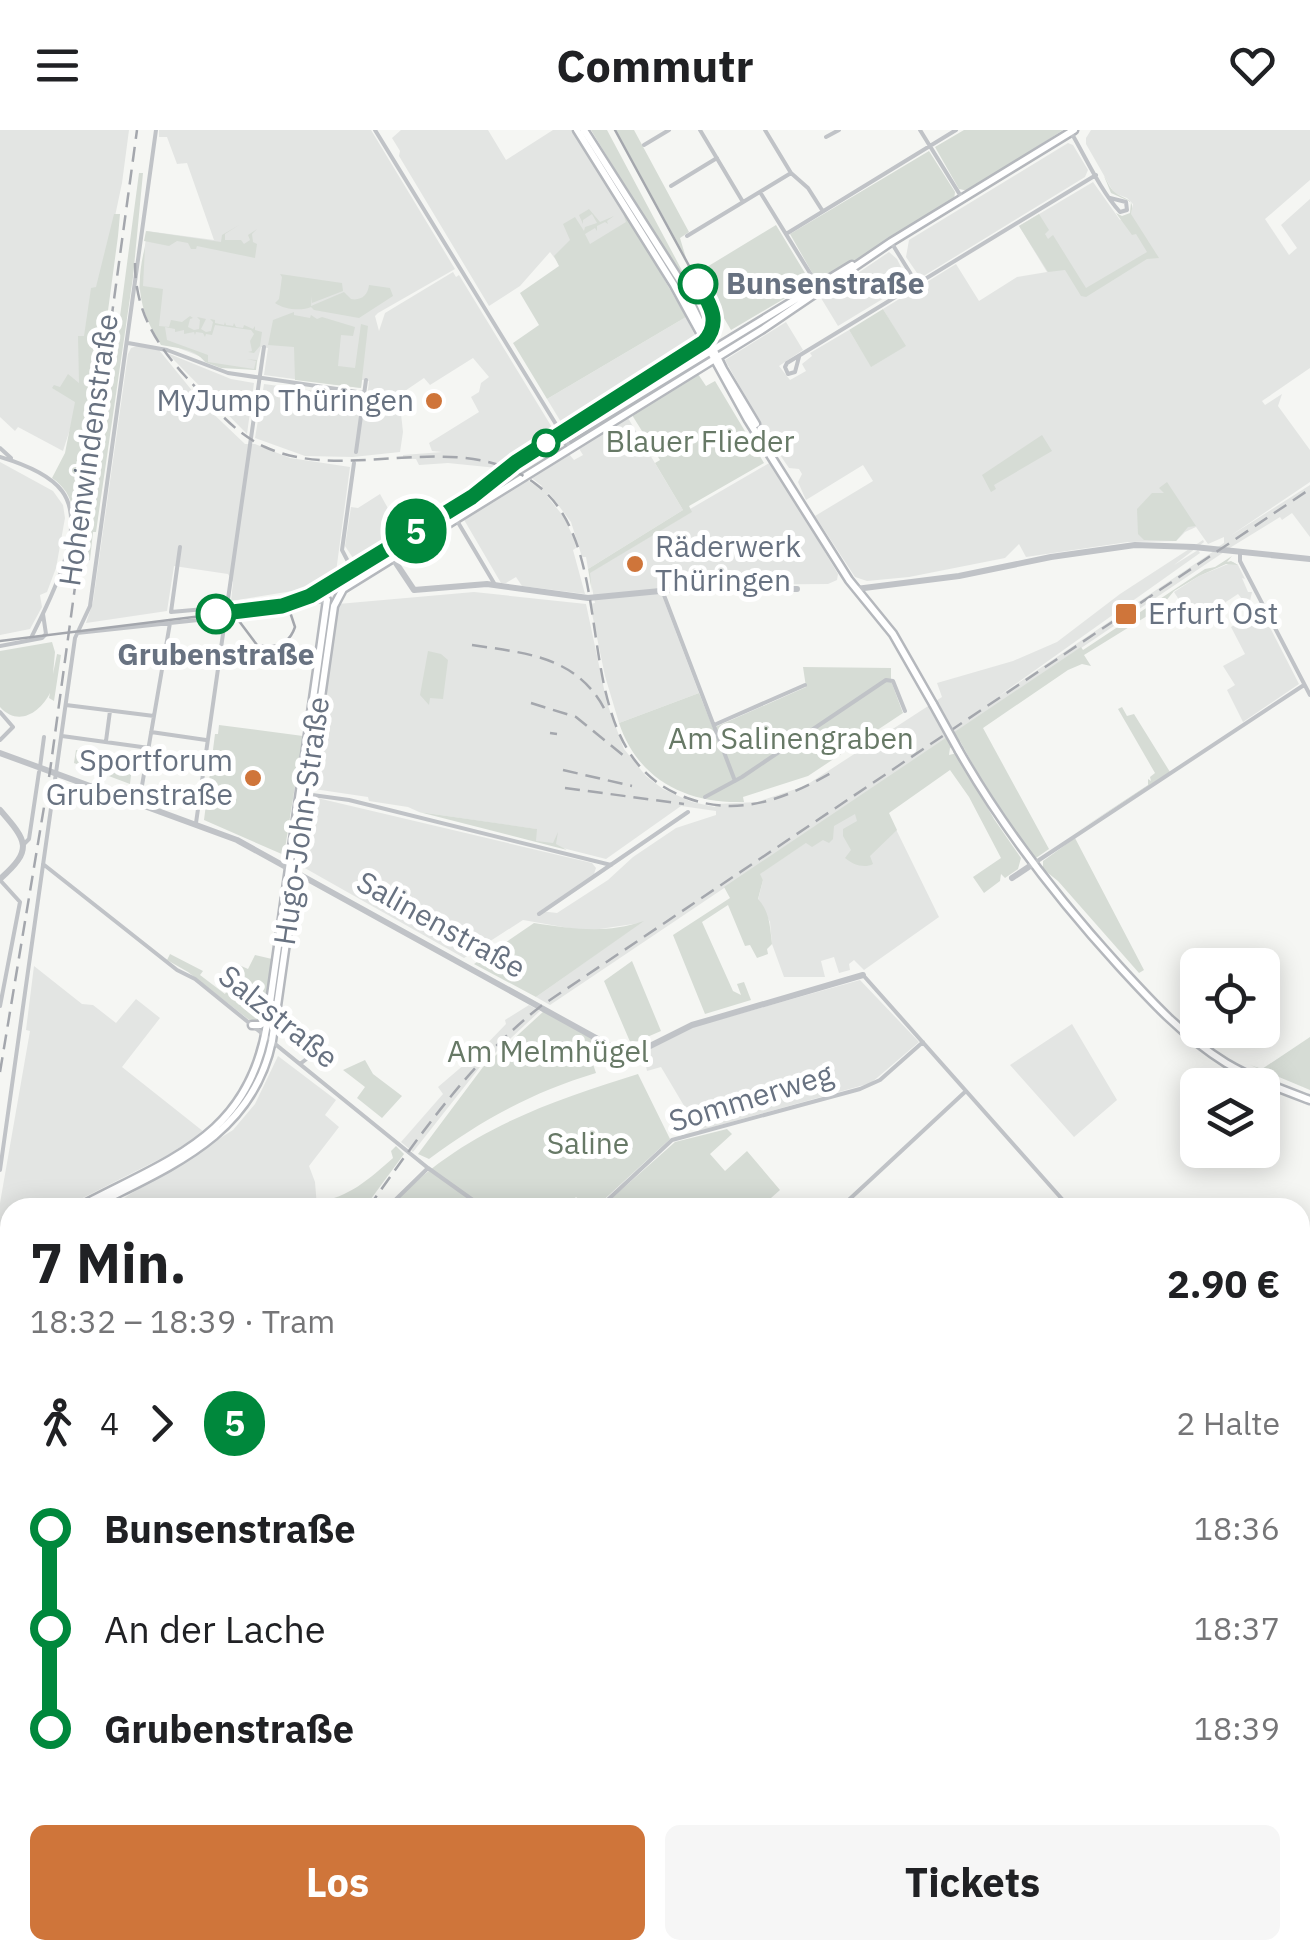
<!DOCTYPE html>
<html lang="de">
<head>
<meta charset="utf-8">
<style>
	body { margin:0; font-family:"IBM Plex Sans",sans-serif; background:#f6f6f6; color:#202124; height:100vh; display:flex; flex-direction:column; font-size:38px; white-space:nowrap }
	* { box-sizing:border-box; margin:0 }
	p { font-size:32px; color:#757577 }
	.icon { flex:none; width:55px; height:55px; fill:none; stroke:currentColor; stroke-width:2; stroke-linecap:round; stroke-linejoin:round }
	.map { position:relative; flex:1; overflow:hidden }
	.details { position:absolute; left:0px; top:1068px; width:1310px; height:762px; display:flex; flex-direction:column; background:#fff; border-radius:30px 30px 0 0; box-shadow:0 5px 25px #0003 }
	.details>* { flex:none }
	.badge { padding:0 20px; border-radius:32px; font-size:35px; line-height:65px }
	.tools { position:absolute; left:1180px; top:818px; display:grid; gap:20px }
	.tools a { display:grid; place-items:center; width:100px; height:100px; border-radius:15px; background:#fff; box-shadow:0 5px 25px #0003; font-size:50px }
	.map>.badge { position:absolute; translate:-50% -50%; box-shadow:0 0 0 5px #fff }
	.legs { display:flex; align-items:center; gap:15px; height:110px; padding:0 30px; font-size:32px }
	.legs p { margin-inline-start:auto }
	.headline { display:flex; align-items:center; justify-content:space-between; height:170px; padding:0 30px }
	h1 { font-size:55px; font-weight:800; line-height:75px }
	.action { display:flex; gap:20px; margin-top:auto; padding:20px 30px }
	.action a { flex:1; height:115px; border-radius:15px; background:#cf753a; color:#fff; font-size:40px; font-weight:800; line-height:115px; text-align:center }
	.action a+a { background:#f6f6f6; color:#202124 }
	ul { padding:0 30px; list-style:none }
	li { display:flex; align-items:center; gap:35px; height:100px; font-size:38px }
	li i { display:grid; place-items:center; width:15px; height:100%; margin:0 12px; background:currentColor }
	li i::after { content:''; width:25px; height:25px; margin:-12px; border:8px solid; border-radius:50%; background:#fff }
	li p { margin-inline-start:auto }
	li:first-child i { background:linear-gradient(#0000 50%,currentColor 0) }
	li:last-child i { background:linear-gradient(currentColor 50%,#0000 0) }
	header { display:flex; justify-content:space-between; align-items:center; height:130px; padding:0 30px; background:#fff; font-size:45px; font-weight:800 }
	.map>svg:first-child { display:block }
	.built { fill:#e3e5e3 }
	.green { fill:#d6dcd5 }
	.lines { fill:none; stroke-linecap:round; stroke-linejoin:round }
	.secondary-casing { stroke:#b5b8bd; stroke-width:11 }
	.trunk-casing { stroke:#b5b7bb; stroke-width:15 }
	.minor { stroke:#c0c3c7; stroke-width:4 }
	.tertiary { stroke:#c0c3c7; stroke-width:6 }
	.secondary { stroke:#fff; stroke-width:6 }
	.trunk { stroke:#fff; stroke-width:10 }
	.tram { stroke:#a4a7ad; stroke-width:2.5 }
	.rail { stroke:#a4a7ad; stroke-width:2.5; stroke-dasharray:15 8; stroke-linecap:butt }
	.secondary-bridge-casing { stroke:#b5b8bd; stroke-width:11; stroke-linecap:butt }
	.secondary-bridge { stroke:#fff; stroke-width:6 }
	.line-1-casing { stroke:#fff; stroke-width:22 }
	.line-1 { stroke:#00883c; stroke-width:15 }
	.stop-1-dot { fill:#fff; stroke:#00883c; stroke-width:5 }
	.poi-dot { fill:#cf753a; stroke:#fff; stroke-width:4 }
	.labels { text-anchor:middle; stroke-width:10; stroke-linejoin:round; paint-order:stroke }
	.stop-label { font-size:30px; font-weight:bold; fill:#687281; stroke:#fff; text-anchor:start }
	.poi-label { font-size:30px; fill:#687281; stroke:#fff; text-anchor:end }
	.park-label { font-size:30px; fill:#677966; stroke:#fff }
	.street-label { font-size:30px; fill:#687281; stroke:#fff }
</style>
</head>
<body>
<header><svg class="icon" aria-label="menu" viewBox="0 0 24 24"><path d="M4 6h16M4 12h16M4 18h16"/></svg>Commutr<svg class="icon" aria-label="heart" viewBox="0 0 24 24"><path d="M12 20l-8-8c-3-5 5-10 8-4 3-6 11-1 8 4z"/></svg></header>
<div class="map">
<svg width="1310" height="1829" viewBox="0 0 1310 1829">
	<rect width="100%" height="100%" fill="#f5f6f3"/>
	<path class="built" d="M0,0H129L122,53L71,296L63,321L18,297L15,301L0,287Z
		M159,0H371L455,139L378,183L375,186L379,201L385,183L453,142L456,147L459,145L553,299L497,338L448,333L419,335L416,329H403V325L442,322L432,321L429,313L479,282L471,267L479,262L481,253L489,247L473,228L430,255L424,248L399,265L403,302L400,322L353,327L305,326L255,308L264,254L367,268L369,251L362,250L361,258L264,245L268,218L261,217L255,240L207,233L204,228L158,210L139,158L147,101L214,110L187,33L177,34L167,7H159Z
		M401,0H488L506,30L553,0H571L631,92L559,134L550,122L520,156L489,176L399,26L400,21L392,8Z
		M1091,0H1310V50L1265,89L1289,125L1297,118L1281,95L1310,69V238L1262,271L1265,275L1282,264L1278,276L1310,320V352L1230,406L1310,355V407L1292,383L1282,390L1280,387L1228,419L1218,417L1224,413V407L1208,414L1196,397L1185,402L1176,411L1128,412L1026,427L1019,414L1005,428L909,447L867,451L855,447L815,386L873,351L863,335L806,370L798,352L802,344L799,339L789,338L769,309L725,230L786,192L803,220L779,236L790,250L806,241L802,234L812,226L810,223L849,200L871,236L905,216L883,179L956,134L979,171L1017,147L1047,142L1019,96L1093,52L1120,90L1131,84L1133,74L1127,68L1114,63L1086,14V8Z
		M1068,13L1073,15L1088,40L1085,47L922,147L917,143L906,127L909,110Z
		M889,122L897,129L909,153L838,196L821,168Z
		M686,187L697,210L564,297L547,269Z
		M137,216L159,220L203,274L245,314H255L290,328L350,337L336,442L305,459L231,471L233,452L228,444L174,436L167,481L86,493L93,472L128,224L131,218Z
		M167,223L231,249L254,253L247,304Z
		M628,288L683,380L588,439L586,427H582L571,392L549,363L547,366L564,387L574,409L576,418L573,420L585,464L522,456L516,447L506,453H501L463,388L525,349L540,358L542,356L529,346L569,324L574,330L583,325L578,317Z
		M0,332L53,361L63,375L65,388L56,438L47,462L40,465L42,477L30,499L0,505Z
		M771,332L838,444L837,450L828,454L658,455L699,563L619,593L605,546L590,474L595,473L589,443L691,382L690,379Z
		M380,364L390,382L386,385L398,404L359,428H353L345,416L351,377L358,378Z
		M1203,410L1204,412L1174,435L1198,420L1200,423L996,568L1208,425L1214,421L1224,422L550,875L536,867L640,793L586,801L523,790L464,828L303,737L313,667L592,733L596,738L594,744L540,781L557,783L608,750L633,727L676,698L716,685V681L681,676L606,729L535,711L536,699L419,682L408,677L369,671L368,667L314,659L338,474L474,462L586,474L607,573L624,619L646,646L663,659L692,672L715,677L716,674L757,672L805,656L942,567L937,553L1013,531L1057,512L1120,464Z
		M1233,432L1238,435L1245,449L1242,448L1248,462H1252L1250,471L1243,470L1238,464L1194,493L1174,462L1199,446Z
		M1260,478L1299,554L1243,592L1227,560L1235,555L1223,536L1245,524L1231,497Z
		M858,678L888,683L939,787L864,840L854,830L849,834L850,840L839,843L834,827L821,831L825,847H784L772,814L770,792L758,770L763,750L759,744Z
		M34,836L82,874L93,875L116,893L136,869L160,888L122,937L204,1002L166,1026L65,1077L10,1078V1107L3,1111L0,1109V1073L30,901L26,900Z
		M860,850L919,912L871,953L699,1001L661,937L647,941L643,922L689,898Z
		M529,875L540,881L480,937L413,1022L401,1012L443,964L438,957L479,922L506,894L505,890Z
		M1072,894L1117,970L1074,1007L1010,935Z
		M278,926L336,970L325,985L339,997L309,1036L315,1052L317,1077L108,1078L233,1000L255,974Z
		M0,1375L10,1389V1548L0,1561Z"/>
	<path class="green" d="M591,0H607L694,163L702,177L706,175L711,186L709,201C675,133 631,67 591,0Z
		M616,0H634L689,102L680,108L686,128Z
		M964,0H1063L969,61L959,59L935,17Z
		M929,21L955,62L954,70L818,153L790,104Z
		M139,43H143L133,147L96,402H93L90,430L84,433L92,398Z
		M1104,46C1108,52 1111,61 1117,64C1128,71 1135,69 1131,84L1159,128L1147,129L1086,167L1081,166L1065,140L1048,142L1019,96L1039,84L1049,100L1045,104L1048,109L1053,105L1086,158L1147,122L1136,104L1132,105L1116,83L1122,86L1130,83L1131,72L1111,63Z
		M589,79L600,92L614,86L607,91L608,94L605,92L597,96V101L595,98L585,104L590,114L626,92L623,83L625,82L686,187L547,269L513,213L539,195L520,163L559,136L554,126L570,110L563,94L575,87L584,101L585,97L597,93L592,84L583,90V94L579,85Z
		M114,84H120L118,106L81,382L67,456C69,419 89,373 52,348L65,323L75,272L52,258L54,255L60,257L68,244L79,253L78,206H84L91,158L96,157Z
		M239,95L225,104V110H241L244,114L250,110L248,105L257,99L252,104L253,112L257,114L255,128L197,116L196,119H191L188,113L177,111L169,116L144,111L146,101L221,112L222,105Z
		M776,95L811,153L731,200L697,143Z
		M145,117L143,156L163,159L159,196L169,197L171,190L182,192L190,186L193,188L190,189L188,197L194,200L199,199L200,190L197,187L206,189L201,199L206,202L211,201L213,192L210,189L215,190V193L224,195L225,192L226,195L233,196L234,193L236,197L243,198L244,195L253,199L255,196V200L262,202L260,216L254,223L248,222L252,221L250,211L254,204L251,200L215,195L212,205L206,204L205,207L203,203L196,202L195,205L194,202L184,204V200L175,202V199L165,197L167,210L208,225V232L254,239L256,231L247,229L257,230L256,240L221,238L205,232C194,218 176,218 161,215C139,180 135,156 145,117Z
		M280,144L342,153L343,161L312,173V166L311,176L344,162L351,169C361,171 368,165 369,155L390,158L393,166L359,188L314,180L311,177C302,181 285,180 275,173L279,169L282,147Z
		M883,179L906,216L871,237L849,200Z
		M294,182V185L310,188L311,185L317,189L322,187L355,197L353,206L341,205L338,236L355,238L361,194L368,196L361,258L295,250L294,217L268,215L273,190Z
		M698,244L706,256L715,251L764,333L689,376L692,382L590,443L592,462L588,439L683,380L655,333L660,330L632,285Z
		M1042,305L1052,321L994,355L996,359L991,362L982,345Z
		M1167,352L1196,396L1188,397L1176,411L1144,410L1138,404L1137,379L1152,363H1164L1159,358Z
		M1232,426L1227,432L1231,431L1238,435L1226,434L1199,446L1174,461L1160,478L1084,525L1091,536L1082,534L1068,540L983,598L1049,719L1036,728L1030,723L982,651L960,611L950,618L949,625L957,623L994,689L1021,728L1018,739L1005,748L1001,744L1000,751L984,763L973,747L1001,728L969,667L950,640L889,683L897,700L870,726L873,734C864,739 852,734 845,728L851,720L843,706V699L857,691L855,684L834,696L833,709L829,713L823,710L812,717L806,713L760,744L763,750L758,769C770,782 770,797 772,814L767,819L768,824L757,828L750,815L745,816L728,775L702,792L733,861L741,865L737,854L744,852L751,870L705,884L673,805L730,768L724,757L1081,517L1083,520L1205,439L1215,437Z
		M52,512L55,522L53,544L57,524L61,525L54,571L49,568L50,563C40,583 18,597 0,577V521Z
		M428,521L441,524L448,530L443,569L430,568L429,575L420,565Z
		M803,537L891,538V551L903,583L808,646L743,667L744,672C687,674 638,650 619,593L699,563L713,598L806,557Z
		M1122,577L1127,586L1134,584L1170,642L1075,703L1148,655V649L1151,651L1150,647L1155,643L1118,579Z
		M219,595L303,606L284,725L204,690L215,604H218Z
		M76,620L133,628L130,654L74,633Z
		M419,682L537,699L536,711L553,713L558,702L556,714L567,720Z
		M1075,708L1144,840L1139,843L1058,751L1043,739V731Z
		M644,791L536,867L474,834L534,793C573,799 606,804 644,791Z
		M170,824L203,841L200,845L225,864L239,835L248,839L255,825L272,829L264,884L260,893H253L188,842L167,830Z
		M632,831L661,901L631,914L604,851Z
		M544,881L618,923L592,931L596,943C533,962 481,990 429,1029L418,1024L483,937Z
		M1310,907V960L1250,935L1262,939Z
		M365,930L373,944L402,966L382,988L357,968L365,957L343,940Z
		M638,944L670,1009L596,1077H589L576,1067L565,1077L390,1078C455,1004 548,972 638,944Z
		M727,999L732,1004L710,1024L725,1041L747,1021L780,1060L761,1077H602L675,1012Z
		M396,1016L404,1024L365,1077H309H316V1072C349,1068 369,1049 393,1028L391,1021Z
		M10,1819L208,1820L220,1829H4Z
		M266,1820H446L440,1829H260Z
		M642,1820H798L792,1829H655Z"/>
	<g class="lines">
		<g class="secondary-casing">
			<path id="secondary" d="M577,0L674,155L748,290L849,450L893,504L933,574
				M584,0L679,149L723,239L756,294
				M565,310L852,135
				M959,621C1004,700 1058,769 1119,836C1151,871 1184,907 1226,933C1253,949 1281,959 1310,970
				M252,895H260L267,890
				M77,1078C168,1029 249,1008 267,894L327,470
				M89,1078C168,1037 252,1007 272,911L334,476L343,459L763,199L891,112L1074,0
				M0,1118L10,1113
				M0,1125L10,1120"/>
		</g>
		<g class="trunk-casing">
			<path id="trunk" d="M1300,1480L1310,1467
				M1100,1829L1104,1820"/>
		</g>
		<path class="minor" d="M375,0L570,317
			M700,0L743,72
			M765,0L791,43L808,58L822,80
			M920,0L962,68
			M1072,4C1087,30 1101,61 1120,82L1127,80L1126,72L1110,68
			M826,7L839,0
			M644,15L669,0
			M671,56L717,28
			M760,62L818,156
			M786,104L956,0
			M687,106L791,43
			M891,112L917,154
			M128,213L167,220L228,243L364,263
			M799,227L795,242L788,244L785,237L787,233L1096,45
			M0,318L11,328
			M356,322L366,250
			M0,327C20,333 49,344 62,361C90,398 47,475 30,510
			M453,384L494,453
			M180,417L171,482L227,477
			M1240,423V431L1310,565
			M354,443L342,420L354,333
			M662,460L735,651
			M227,474L294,466L310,460L312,473L325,471
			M77,503L226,487
			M0,516L42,508L46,504L43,484
			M66,575L154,586
			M0,582L13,597L0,610
			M714,595L805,555
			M151,602L206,610
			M62,606L149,618
			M106,611L110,581
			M40,637L44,607
			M305,664L349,670L611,735
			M705,667L742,647L886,550L893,551L905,581
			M139,673L170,493
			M196,693L264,217
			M24,714L29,709L39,642
			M43,734L177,840L195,849L428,1038L484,1078
			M1033,734L1304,555
			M0,750L20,772L0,876
			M539,784L688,682
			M863,845L1070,1078
			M300,934L322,917
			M0,1040L75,508L90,476L156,0
			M387,1078L428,1038
			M599,1078L672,1010L860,959L880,950L923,912
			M840,1078L966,961
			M1300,1220L1308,1215
			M0,1333L10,1349
			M0,1613L10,1598"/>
		<path class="tertiary" d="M392,427L414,460L487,454L588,468L691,458L797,459
			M856,459L959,446L1051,427L1135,415L1194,417L1310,429
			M0,623L237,710L614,918L642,920L692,895L863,845
			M0,680C27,711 34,719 0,749
			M1012,748L1033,734"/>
		<use href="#secondary" class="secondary"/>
		<use href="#trunk" class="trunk"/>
		<path class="tram" d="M220,483L236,487L257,515C275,519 289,515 295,497L290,482L277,474
			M0,511L282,476L303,470L473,367L516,333L704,212L713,200L712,178L615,0"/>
		<path class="rail" d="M135,133C135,180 155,213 186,247C210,272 232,302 265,317C347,355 460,295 537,355C628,424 558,622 687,668C739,687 785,669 831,643
			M472,515C525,523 577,526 605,580
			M531,573L576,587L624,626
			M550,603L557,604
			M563,640L632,656
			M565,658L684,674
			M0,942L50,641L137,0
			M368,1078C420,1005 470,932 541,876L1310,359
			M0,1595L10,1581"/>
		<g class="secondary-bridge-casing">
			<path id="secondary-bridge" d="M933,574L959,621"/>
		</g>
		<use href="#secondary-bridge" class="secondary-bridge"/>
	</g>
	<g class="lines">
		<g class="line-1-casing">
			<path id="line-1" d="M216,484L282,476L310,466L472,367L516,332L704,212C722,192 710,174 698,154"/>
		</g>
		<use href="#line-1" class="line-1"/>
	</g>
	<g class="stop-1-dot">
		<circle cx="698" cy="154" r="18"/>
		<circle cx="546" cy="313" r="12"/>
		<circle cx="216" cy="484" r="18"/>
	</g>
	<g class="poi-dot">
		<circle cx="434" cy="271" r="10"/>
		<circle cx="635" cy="434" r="10"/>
		<rect x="1114" y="472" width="24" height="24" rx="5"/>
		<circle cx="253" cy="648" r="10"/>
	</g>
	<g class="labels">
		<g class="stop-label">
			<text x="726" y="164">Bunsenstraße</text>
			<text x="216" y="535" text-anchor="middle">Grubenstraße</text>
		</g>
		<g class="poi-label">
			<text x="414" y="281">MyJump Thüringen</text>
			<text x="655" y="427" text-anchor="start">Räderwerk<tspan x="655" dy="34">Thüringen</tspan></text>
			<text x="1148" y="494" text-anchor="start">Erfurt Ost</text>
			<text x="233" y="641">Sportforum<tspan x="233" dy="34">Grubenstraße</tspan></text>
		</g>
		<g class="park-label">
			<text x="700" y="322">Blauer Flieder</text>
			<text x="791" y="619">Am Salinengraben</text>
			<text x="548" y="932">Am Melmhügel</text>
			<text x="588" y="1024">Saline</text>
		</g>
		<g class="street-label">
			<text transform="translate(89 320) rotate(-82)" y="10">Hohenwindenstraße</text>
			<text transform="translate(302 691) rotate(-82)" y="10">Hugo-John-Straße</text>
			<text transform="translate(441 795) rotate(29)" y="10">Salinenstraße</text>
			<text transform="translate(278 887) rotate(39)" y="10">Salzstraße</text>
			<text transform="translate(751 968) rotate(-17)" y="10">Sommerweg</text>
		</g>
	</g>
</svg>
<div class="tools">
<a><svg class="icon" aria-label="locate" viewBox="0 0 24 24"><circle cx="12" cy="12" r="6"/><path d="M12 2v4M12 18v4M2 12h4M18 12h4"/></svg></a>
<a><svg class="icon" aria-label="layers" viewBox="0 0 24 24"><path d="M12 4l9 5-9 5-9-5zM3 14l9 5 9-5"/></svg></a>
</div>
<b class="badge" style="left:416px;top:401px;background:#00883c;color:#fff">5</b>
<section class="details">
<div class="headline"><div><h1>7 Min.</h1><p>18:32 – 18:39 · Tram</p></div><b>2.90 €</b></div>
<div class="legs"><svg class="icon" aria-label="walk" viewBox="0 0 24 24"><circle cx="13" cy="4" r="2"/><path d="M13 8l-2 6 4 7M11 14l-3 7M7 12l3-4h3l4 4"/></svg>4<svg class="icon" aria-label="forward" viewBox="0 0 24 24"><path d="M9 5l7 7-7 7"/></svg><b class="badge" style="background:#00883c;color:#fff">5</b><p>2 Halte</p></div>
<ul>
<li><i style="color:#00883c"></i><b>Bunsenstraße</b><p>18:36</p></li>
<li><i style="color:#00883c"></i><span>An der Lache</span><p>18:37</p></li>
<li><i style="color:#00883c"></i><b>Grubenstraße</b><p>18:39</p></li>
</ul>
<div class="action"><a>Los</a><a>Tickets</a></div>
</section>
</div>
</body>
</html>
